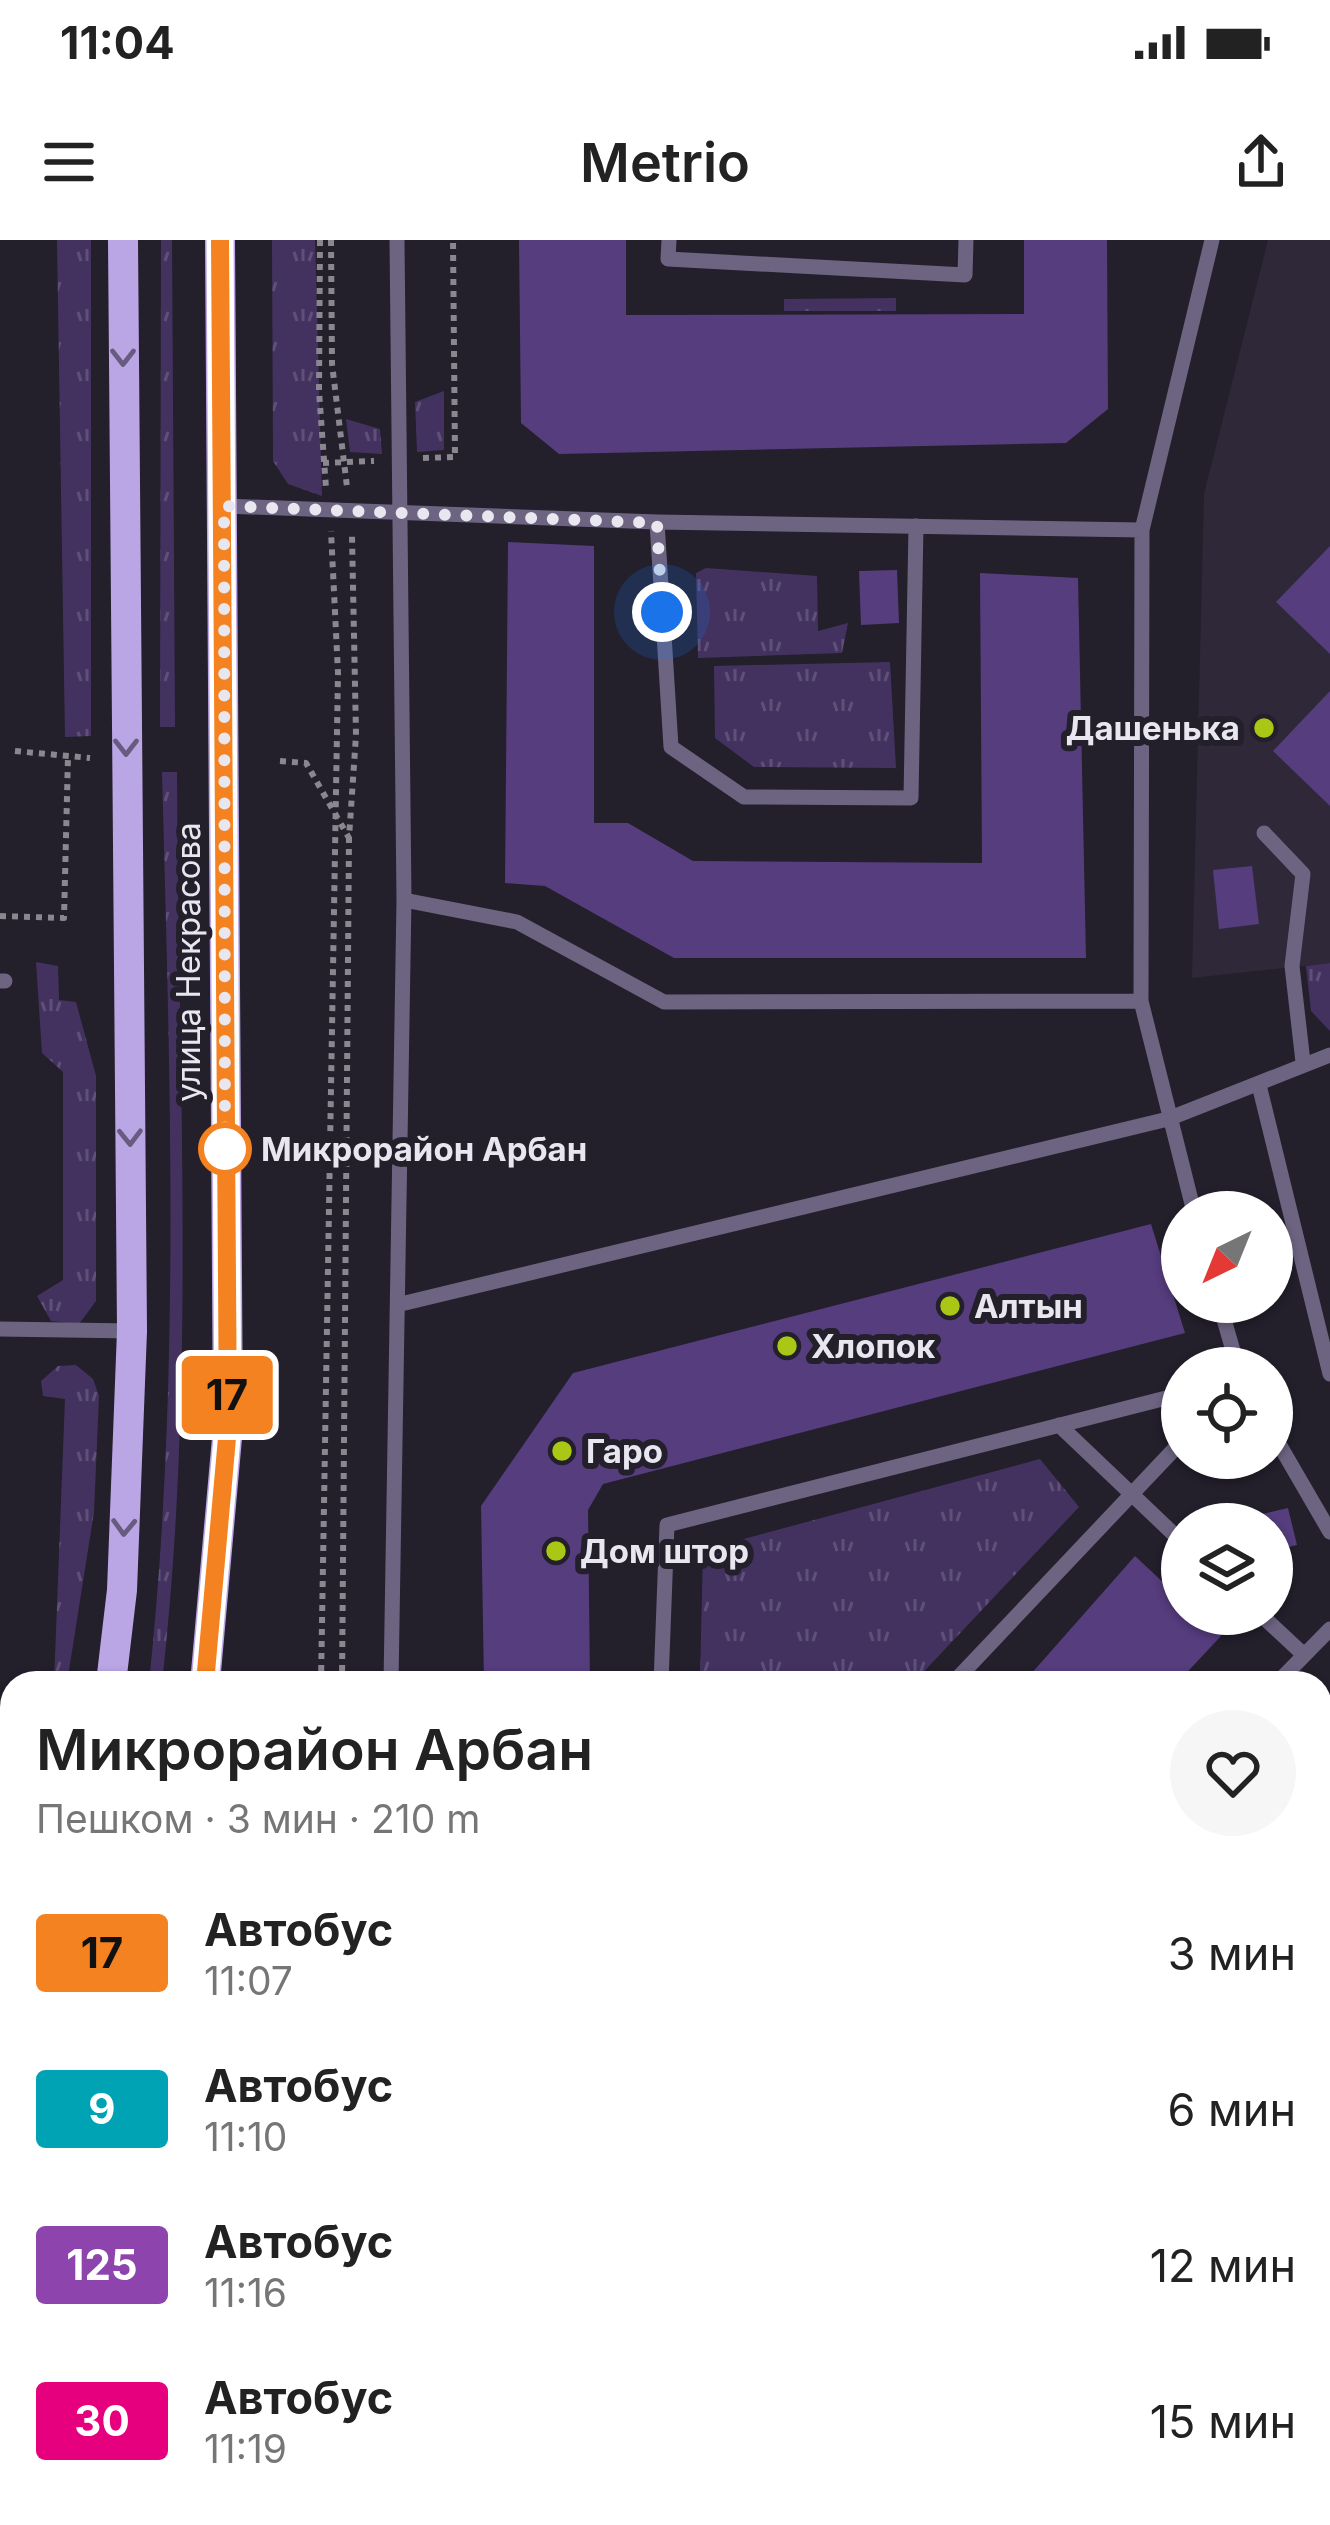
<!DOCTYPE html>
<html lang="ru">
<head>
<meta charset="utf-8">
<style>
	body { margin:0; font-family:Inter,sans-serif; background:#f6f6f6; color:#222; height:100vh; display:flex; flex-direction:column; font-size:45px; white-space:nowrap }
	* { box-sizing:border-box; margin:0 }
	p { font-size:39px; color:#767676 }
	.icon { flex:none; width:66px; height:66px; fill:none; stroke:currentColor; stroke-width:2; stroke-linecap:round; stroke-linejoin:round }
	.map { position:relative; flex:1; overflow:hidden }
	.details { position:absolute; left:0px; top:1431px; width:1332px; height:855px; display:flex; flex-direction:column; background:#fff; border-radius:36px 36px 0 0; box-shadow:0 3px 9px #0004 }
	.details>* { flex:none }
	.badge { padding:0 24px; border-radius:9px; font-size:42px; line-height:78px }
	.needle { width:78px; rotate:223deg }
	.fabs { position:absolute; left:1161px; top:951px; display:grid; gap:24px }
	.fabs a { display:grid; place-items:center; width:132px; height:132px; border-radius:50%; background:#fff; box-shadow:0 3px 9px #0004; font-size:60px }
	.you { position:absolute; width:60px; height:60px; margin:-30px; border:9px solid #fff; border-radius:50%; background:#1a73e8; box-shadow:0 0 0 18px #1a73e833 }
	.map>.badge { position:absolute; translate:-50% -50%; box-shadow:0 0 0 6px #fff }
	.round { display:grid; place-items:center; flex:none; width:126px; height:126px; border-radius:63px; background:#f6f6f6 }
	.summary { display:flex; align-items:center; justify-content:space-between; height:204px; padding:0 36px }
	h1 { font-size:57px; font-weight:600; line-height:90px }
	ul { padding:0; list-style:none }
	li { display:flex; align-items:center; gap:36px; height:156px; padding:0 36px }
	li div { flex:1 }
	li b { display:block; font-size:45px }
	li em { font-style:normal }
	li .badge { min-width:132px; font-weight:700; text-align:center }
	.status { display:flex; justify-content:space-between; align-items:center; height:84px; padding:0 60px; background:#fff; direction:ltr }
	.status svg { height:33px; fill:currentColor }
	header { display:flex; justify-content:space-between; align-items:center; height:156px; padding:0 36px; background:#fff; font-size:54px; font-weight:600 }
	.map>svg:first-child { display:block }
	.built { fill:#2e2839 }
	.industrial { fill:url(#industrial-furrows) }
	.grass { fill:url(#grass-tufts) }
	.pitch { fill:#433260 }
	.building { fill:#563d7e }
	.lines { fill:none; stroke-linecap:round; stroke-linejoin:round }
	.path { stroke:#8a8791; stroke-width:6; stroke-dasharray:6 6; stroke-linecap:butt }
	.lane { stroke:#6d6482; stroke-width:15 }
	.street { stroke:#6d6482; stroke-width:30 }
	.primary { stroke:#bba6e5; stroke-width:30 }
	.oneway { stroke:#675c7f }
	.line-casing { stroke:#fff; stroke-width:27 }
	.line { stroke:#f58220; stroke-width:18 }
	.walk { stroke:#e8e6ee; stroke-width:12; stroke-dasharray:0 21.6 }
	.poi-dot { fill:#abc716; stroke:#231f2b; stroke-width:4.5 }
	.stop-dot { fill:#fff; stroke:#f58220; stroke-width:6 }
	.labels { text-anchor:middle; stroke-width:12; stroke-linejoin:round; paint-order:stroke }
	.poi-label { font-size:33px; font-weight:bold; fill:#e8e6ee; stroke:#231f2b; text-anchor:start }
	.street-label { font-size:33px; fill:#e8e6ee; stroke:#231f2b }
	.stop-label { font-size:33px; font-weight:bold; fill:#e8e6ee; stroke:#231f2b; text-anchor:start }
</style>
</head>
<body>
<div class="status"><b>11:04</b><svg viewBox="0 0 49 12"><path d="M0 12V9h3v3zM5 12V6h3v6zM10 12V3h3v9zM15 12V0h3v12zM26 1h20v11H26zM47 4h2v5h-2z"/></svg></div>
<header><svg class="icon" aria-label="menu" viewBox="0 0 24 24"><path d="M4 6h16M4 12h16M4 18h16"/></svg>Metrio<svg class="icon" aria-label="share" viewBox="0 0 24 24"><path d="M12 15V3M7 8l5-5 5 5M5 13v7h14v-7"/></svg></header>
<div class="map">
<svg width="1330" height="2285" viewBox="0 0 1330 2285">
	<defs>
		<pattern id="industrial-furrows" width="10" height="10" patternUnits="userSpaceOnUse" patternTransform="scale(3)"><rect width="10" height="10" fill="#2e2839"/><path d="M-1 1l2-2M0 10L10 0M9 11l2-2" fill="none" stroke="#423d4c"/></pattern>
		<pattern id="grass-tufts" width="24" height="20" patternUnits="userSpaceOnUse" patternTransform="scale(3)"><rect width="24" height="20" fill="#433260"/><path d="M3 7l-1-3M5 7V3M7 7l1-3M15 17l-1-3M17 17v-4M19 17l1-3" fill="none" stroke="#5e5077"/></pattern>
	</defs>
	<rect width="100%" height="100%" fill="#231f2b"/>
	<path class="built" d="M1268,0H1330V723L1192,738L1204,254Z
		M1330,1816V2149L1320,2142V1825Z"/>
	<path class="industrial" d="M694,2274H1014L1029,2285H710Z"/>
	<path class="grass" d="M57,0H91V496L65,497Z
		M161,0H172L175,487H160Z
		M272,0H315L322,256L288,244L273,221Z
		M896,58V71H784V59Z
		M444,151V210L417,212L415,162Z
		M346,179L380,189L382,214L350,212Z
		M706,328L817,336L818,391L848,383L842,413L698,418L696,333Z
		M890,422L896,528L754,527L715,498L714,426Z
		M162,532H177C178,835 196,1142 162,1443H149C181,1141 170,836 162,532Z
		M36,722L58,726L59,760L76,762L96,836V1061L79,1084L51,1081L37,1056L63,1040V832L42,813Z
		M1330,723V791L1311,771L1306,726Z
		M76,1125L93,1139L99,1156L94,1272L67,1443H54L65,1159L43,1156L41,1141L58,1126Z
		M1040,1219L1079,1267L913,1443L700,1440L703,1310Z
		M12,1477V1687L0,1701V1477Z
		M0,1844H12V2059L0,2058Z"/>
	<path class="pitch" d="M1330,1946V2093L1320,2081V1957Z"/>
	<path class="building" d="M519,0H626V75L1024,74V0H1107L1108,169L1066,203L559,214L521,183Z
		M508,302L594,306V583H628L693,621L982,623L980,333L1078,338L1086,718H674L545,646L505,643Z
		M1330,306V414L1276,362Z
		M897,330L899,383L861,385L859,331Z
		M1330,451V566L1273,511Z
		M1252,626L1259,684L1219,689L1213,630Z
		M1151,984L1185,1093L603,1244L588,1270L590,1443H484L481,1266L573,1133Z
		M1288,1268L1297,1305L1272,1311V1284H1247L1246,1278Z
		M1135,1316L1182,1360V1374H1197L1221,1396L1177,1443H1023Z
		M1320,1465L1330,1476V1594L1320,1583Z
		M1330,1633V1773L1320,1782V1642Z
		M760,2274H829L844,2285H775Z
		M895,2274H964L980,2285H911Z"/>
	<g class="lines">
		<path class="path" d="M320,0L319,151L326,248
			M331,0L332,124L347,247
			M423,218L455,217L453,0
			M323,223L374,221
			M15,511L90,518
			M280,521L306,523L349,598L356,495L352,296
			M0,676L64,678L68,516
			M321,1443L338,433L331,291
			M342,1443L349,598"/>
		<path class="lane" d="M669,0L668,19L965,35L966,0
			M224,266L657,282L1142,290L1141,761L1194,972
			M657,282L671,507L744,557L911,558L916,286
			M1142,290L1212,0
			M1264,593L1303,634L1292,726L1303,822
			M404,660L517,682L664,762L1141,761
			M0,741H5
			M1259,845L1330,1134
			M1219,1062L1238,1128
			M401,1064L1168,879L1330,815
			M0,1089L132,1091
			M1059,1185L1182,1302
			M1272,1192L1330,1292
			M1260,1374L1304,1415
			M391,1443L404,660L397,0
			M661,1443L667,1285L1182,1154
			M953,1443L1182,1201
			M1277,1443L1330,1389
			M1320,1804L1330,1795
			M200,2274L213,2285
			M575,2274L577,2285
			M866,2274L881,2285
			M119,2285L132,2274
			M348,2285L357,2274"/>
		<path class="street" d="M0,2162L12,2146
			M1320,2193L1330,2200"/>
		<path class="primary" d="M111,1443L122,1350L132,1091L123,0
			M205,1443L228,1187L220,0
			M0,1780L12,1764
			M0,1816H12
			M0,2087L12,2089
			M457,2274L472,2285"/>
	</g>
	<defs><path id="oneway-chevron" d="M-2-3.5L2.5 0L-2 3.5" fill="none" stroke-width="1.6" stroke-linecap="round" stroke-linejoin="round" transform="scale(3)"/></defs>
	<g class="oneway">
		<use href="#oneway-chevron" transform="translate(123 117) rotate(90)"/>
		<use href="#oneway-chevron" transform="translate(126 507) rotate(90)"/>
		<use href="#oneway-chevron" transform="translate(130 897) rotate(89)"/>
		<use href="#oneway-chevron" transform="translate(124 1287) rotate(92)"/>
	</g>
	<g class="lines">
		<g class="line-casing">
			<path id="line" d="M205,1443L228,1187L220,0"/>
		</g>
		<use href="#line" class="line"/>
		<path class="walk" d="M225,909L224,266L657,283L662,372"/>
	</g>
	<g class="poi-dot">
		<circle cx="1264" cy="488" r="12"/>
		<circle cx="950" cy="1066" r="12"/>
		<circle cx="787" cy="1106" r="12"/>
		<circle cx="562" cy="1211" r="12"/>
		<circle cx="556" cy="1311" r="12"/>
	</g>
	<circle class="stop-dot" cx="225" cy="909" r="24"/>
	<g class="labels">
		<g class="poi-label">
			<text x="1240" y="500" text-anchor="end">Дашенька</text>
			<text x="974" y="1078">Алтын</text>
			<text x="811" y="1118">Хлопок</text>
			<text x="586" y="1223">Гаро</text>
			<text x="580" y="1323">Дом штор</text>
		</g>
		<g class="street-label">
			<text transform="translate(188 722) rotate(-90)" y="12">улица Некрасова</text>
		</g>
		<g class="stop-label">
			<text x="261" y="921">Микрорайон Арбан</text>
		</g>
	</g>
</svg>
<div class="fabs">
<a><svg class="needle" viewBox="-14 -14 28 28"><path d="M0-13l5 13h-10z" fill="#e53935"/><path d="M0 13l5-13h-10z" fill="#767676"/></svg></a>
<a><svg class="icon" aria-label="locate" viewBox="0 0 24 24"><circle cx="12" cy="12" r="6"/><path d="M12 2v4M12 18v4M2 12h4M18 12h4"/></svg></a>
<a><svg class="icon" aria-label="layers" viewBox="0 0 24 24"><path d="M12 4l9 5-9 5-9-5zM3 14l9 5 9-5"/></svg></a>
</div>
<div class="you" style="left:662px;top:372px"></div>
<b class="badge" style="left:227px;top:1155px;background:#f58220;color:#111">17</b>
<section class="details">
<div class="summary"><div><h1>Микрорайон Арбан</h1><p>Пешком · 3 мин · 210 m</p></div><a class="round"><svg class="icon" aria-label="heart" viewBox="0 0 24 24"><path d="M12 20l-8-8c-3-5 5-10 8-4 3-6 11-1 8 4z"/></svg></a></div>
<ul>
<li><span class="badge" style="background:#f58220;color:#111">17</span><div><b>Автобус</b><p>11:07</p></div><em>3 мин</em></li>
<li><span class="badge" style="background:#00a3b4;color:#fff">9</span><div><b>Автобус</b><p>11:10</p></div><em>6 мин</em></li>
<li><span class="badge" style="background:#8e44ad;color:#fff">125</span><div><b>Автобус</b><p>11:16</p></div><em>12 мин</em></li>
<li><span class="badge" style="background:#e6007e;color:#fff">30</span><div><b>Автобус</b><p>11:19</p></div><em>15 мин</em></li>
</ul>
</section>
</div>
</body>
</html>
